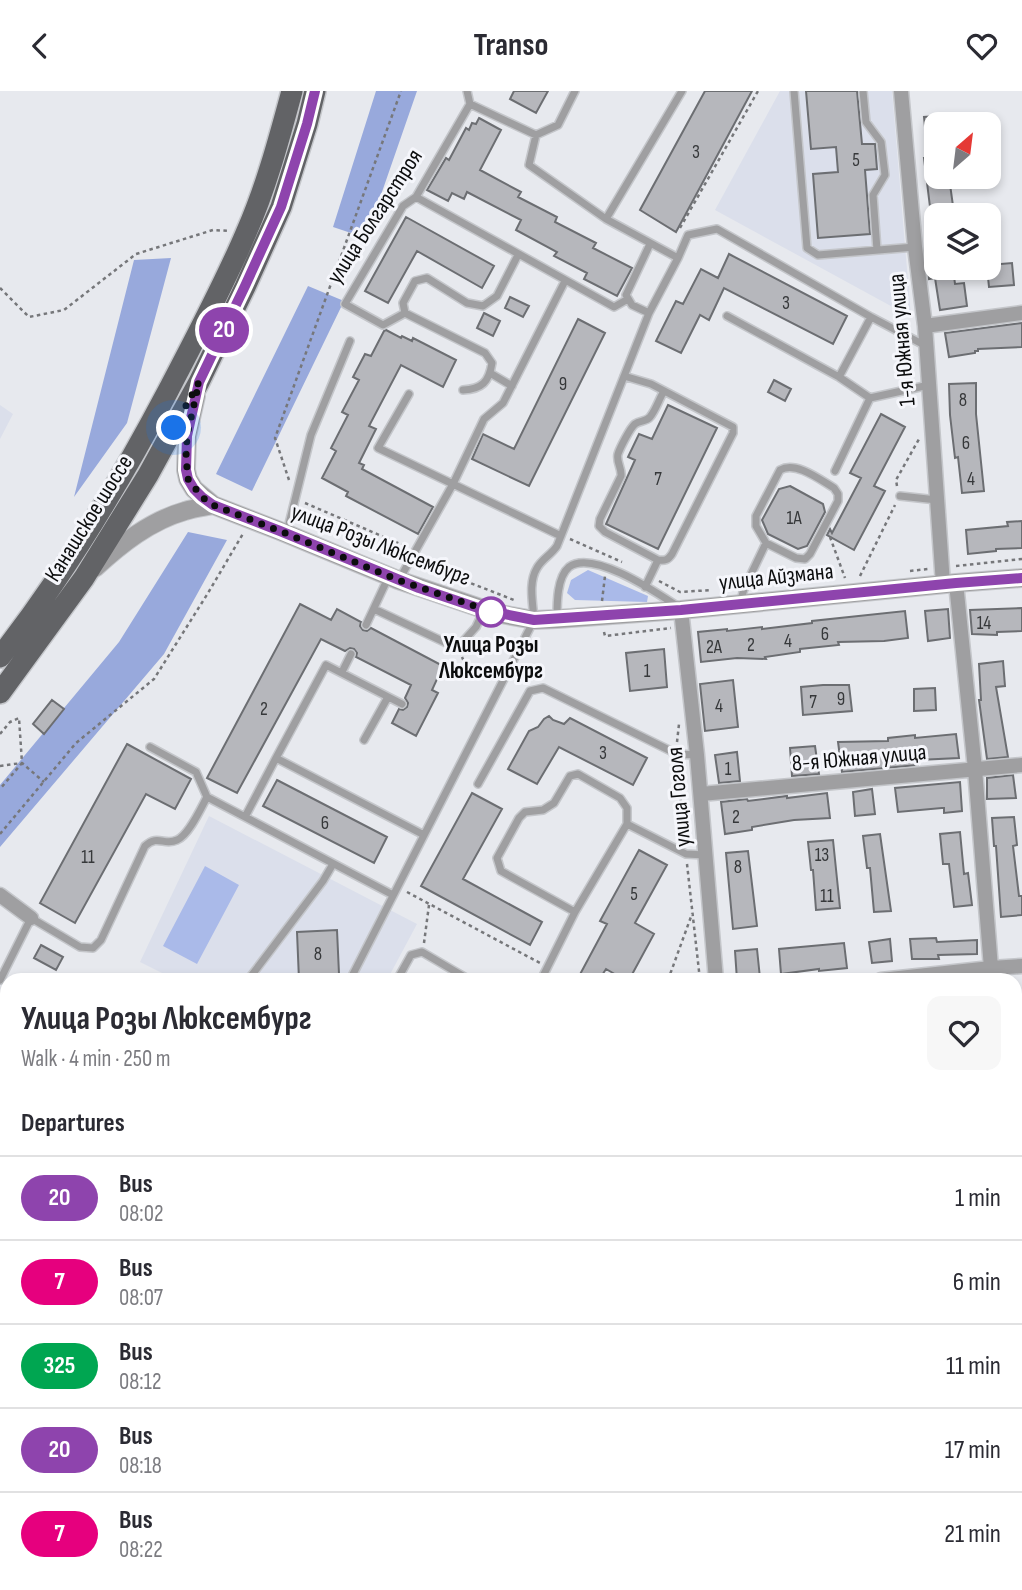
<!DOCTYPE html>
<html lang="en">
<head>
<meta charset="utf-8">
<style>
	body { margin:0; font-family:"Sofia Sans Condensed",sans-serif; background:#f7f7f7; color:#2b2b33; height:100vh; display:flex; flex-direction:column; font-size:26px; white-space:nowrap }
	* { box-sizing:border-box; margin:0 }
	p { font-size:23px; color:#7c7c81 }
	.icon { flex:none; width:38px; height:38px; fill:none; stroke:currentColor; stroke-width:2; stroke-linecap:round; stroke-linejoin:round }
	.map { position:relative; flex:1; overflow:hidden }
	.side { position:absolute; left:0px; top:882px; width:1022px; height:618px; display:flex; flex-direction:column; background:#fff; border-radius:21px 21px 0 0; box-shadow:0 4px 10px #0003 }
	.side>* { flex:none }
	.badge { padding:0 14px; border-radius:23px; font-size:24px; line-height:46px }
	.needle { width:46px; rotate:28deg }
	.controls { position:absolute; left:924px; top:21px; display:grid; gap:14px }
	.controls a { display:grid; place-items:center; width:77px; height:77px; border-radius:14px; background:#fff; box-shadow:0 4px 10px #0003; font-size:35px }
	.you { position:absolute; width:35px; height:35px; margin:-18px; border:5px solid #fff; border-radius:50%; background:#1a73e8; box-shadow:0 0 0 10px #1a73e833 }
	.map>.badge { position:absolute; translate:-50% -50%; box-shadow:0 0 0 4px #fff }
	h2 { padding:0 21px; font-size:26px; line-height:63px }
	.round { display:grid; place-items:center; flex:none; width:74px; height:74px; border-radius:14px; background:#f7f7f7 }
	.head { display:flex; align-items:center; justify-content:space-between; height:119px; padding:0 21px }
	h1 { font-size:33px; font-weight:700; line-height:52px }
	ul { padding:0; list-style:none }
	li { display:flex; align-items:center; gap:21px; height:84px; padding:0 21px; border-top:2px solid #e1e1e2 }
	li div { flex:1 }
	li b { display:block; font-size:26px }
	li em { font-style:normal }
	li .badge { min-width:77px; font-weight:700; text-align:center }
	header { display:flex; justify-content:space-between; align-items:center; height:91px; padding:0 21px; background:#fff; font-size:32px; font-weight:700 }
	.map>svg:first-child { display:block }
	.built { fill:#dbdfeb }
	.green { fill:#aabae9 }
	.forest { fill:#98a9dc }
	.water { fill:#8898ca }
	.building { fill:#b6b7bc; stroke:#6c6e72; stroke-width:2 }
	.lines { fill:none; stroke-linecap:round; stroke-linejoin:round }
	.service-casing { stroke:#c4c6ca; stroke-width:10 }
	.minor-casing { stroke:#c4c6ca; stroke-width:17 }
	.tertiary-casing { stroke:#c4c6ca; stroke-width:20 }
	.primary-casing { stroke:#c4c6ca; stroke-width:24 }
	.path { stroke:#76777a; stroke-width:2.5; stroke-dasharray:3.5 3.5; stroke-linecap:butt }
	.service { stroke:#9f9fa1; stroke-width:7 }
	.minor { stroke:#9f9fa1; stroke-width:14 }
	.tertiary { stroke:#9f9fa1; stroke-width:18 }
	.primary { stroke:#626366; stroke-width:21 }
	.line-casing { stroke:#fff; stroke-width:16 }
	.line { stroke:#8e44ad; stroke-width:10 }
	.walk { stroke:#0c0d0e; stroke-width:7; stroke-dasharray:0 12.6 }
	.stop-dot { fill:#fff; stroke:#8e44ad; stroke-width:3.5 }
	.labels { text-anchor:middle; stroke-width:6; stroke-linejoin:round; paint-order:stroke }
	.number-label { font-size:19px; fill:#36383a }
	.street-label { font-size:23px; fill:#0c0d0e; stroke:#f5f6fb }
	.stop-label { font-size:23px; font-weight:bold; fill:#0c0d0e; stroke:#f5f6fb }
</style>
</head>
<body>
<header><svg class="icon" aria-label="back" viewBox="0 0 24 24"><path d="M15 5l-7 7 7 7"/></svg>Transo<svg class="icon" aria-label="heart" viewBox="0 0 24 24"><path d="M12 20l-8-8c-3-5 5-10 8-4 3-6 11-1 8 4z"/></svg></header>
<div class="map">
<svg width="1022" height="1499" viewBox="0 0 1022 1499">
	<rect width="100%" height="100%" fill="#e7e9ee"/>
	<path class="built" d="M780,0H892L911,226L715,119Z
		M0,314L13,323L0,348Z
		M209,725L417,833L387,889H176L140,871Z"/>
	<path class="green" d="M588,479L648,505L647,511L575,509L567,502L571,489Z
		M205,775L239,794L197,873L163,855Z
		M1015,1341L1022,1342V1499H975L947,1493H1015Z"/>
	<path class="forest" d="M376,0H417L366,147L333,136Z
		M171,167L127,332L74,406L134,169Z
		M308,195L344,210L252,400L216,383Z
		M188,441L227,449L164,563L0,756V694L119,551Z
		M131,1493H302L303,1499H132Z"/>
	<path class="water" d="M0,1426H5L7,1427V1479L3,1482L0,1478Z"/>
	<path class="building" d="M514,0H548L536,22L510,8Z
		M705,0H752L676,141L640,119Z
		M806,0H857L862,53H875L877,78L865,79L870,143L818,147L813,83L838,81L836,56L811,58Z
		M936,25V86H949L954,122L931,124L924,67H928L924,26Z
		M479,27L501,39L480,79L521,101L518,106L557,126L555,131L596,152L593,157L632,177L617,205L584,188L587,182L554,165L557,161L516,139L521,129L467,101L464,108L452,102L448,110L427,99L446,67L449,69L466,37L469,39L472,32L476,33Z
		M406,126L494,175L482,197L417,160L388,212L365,200Z
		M729,163L847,225L833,253L724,197L709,229L700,224L681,262L656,250L676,210L683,213L701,178L718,187Z
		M936,169V177H963L964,184L954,185L955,193L964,192L967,215L940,219L935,187L929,188L927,170Z
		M1012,172L1014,194L989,196L987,177H989V174Z
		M510,206L529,215L523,226L505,217Z
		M484,222L500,230L493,245L477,237Z
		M578,228L605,242L529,395L472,368L483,343L514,358Z
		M1022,232V256L978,258V260H975V262L949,266L945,242Z
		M386,239L401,247L402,245L412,250L413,247L456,269L443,296L401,274L369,335L376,338L359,372L364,374L362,378L433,416L418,443L346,405L348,401L322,387L336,360L331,357L348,324L342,321L359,289L353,286L365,263L371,265L384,240Z
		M774,289L791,298L785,310L768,301Z
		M976,292V323L984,400L962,402L958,366L955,367L950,324L949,293Z
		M668,314L717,337L658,458L606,433L635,369L628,366L639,343L652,348Z
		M881,323L905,336L874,395L885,400L854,459L827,444L830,438L832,442L861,387L850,382Z
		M790,395L823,413L825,421L807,455L798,458L768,443L762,429L779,398Z
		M1022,430V457L996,458V460L968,463L966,439L1008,435L1007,431Z
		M300,513L331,529L337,518L361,531L360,535L363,539L367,540L371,537L443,575L432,599L438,602L416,645L392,632L399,618L403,619L407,616L408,612L405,607L411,594L356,566L357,562L354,558L350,557L345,560L321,548L237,702L207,687Z
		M1022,517V540L997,541V544L972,543L970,519Z
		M948,518L950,547L928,550L925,520Z
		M905,520L908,547L884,550L838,551L839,554L800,558V561L765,566L766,568L737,567L701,571L698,541L727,538V540L762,536V538L812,532V530Z
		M664,558L667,596L630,600L626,562Z
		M1003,570L1005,595L996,596L1008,666L987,668L979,609H981L979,573Z
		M733,589L738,636L705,640L700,593Z
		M823,594H849L852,620L803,624L801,596Z
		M935,597L936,619L914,620V598Z
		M52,609L64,618L44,643L33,633Z
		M549,625L553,629L564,633L570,627L647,667L633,694L559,656L537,693L508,678L529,640L538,636L544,628Z
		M956,643L959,667L918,669V674L842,681L838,651L888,650V647L915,644V647Z
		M127,653L191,688L175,718L146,703L75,832L40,812Z
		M815,655L819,683L792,685L790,657Z
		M737,661L740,690L719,692L715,664Z
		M1013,684L1016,707L987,708V687Z
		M277,689L387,746L374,772L263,715Z
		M960,691L962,720L944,722V717H942L898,721L895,697Z
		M872,698L875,723L855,725L853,701Z
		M472,702L502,718L463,788L542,831L530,854L421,795Z
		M827,702L830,727L794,729L752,736V739L725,743L721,711L747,708L748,710L787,705V707Z
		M1014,726L1017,754L1013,755L1019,805H1022V824L1001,826L996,755H994L992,727Z
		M960,741L964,783L968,782L972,814L954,816L949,773H943L940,743Z
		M880,743L891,820L874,821L870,777H867L863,745Z
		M833,749L840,817L816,819L813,779H811L808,751Z
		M639,759L667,774L635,832L654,843L629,889H625L606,878L599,889H577L607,833L600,830Z
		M748,760L757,835L733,838L726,762Z
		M337,839L339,883H313V889H299L297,841Z
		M936,847L937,851L977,849V863L938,864L939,868H912L910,848Z
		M890,848L892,870L872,872L869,851Z
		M844,852L847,877L819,880V878L781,883L779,858Z
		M41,854L63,866L56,879L34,867Z
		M757,858L760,887L737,889L735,860Z"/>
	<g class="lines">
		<g class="service-casing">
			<path id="service" d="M575,0L558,34L536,44L529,74L606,128
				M794,0L807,157L818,164L915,156
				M863,0L866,31L881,51L885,84L873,104L877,159
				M470,13L536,44
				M416,106L614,216L628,208
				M678,167L606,128L682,0
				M405,222L383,234L345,213L403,115L416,106L470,13L467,0
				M649,222L632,214L626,204L650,153
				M727,225L839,286L870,307
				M490,282L512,295
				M624,285L651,293L733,336V342L672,463C668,469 665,470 658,469L605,441L599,435L600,428L621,385C622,377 616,371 618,363C620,357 630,337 635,333C640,329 646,331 650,326C656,319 659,308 664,300
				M839,286L871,226
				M463,299C482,298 489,291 492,272L485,262L405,222L403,212L415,190L427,187L467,212L483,215L497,205L518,164
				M409,303L378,357L561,445
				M835,380L870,307L929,294
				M900,405L937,409
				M287,441L311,344L350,250
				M399,489L453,393L484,328L503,312L565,190
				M645,496L658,469
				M740,512L744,498L766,452L796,467L805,468L810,463L838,410V403L834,397C819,388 796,370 780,379L756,425V435L766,452
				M374,518L457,557L476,536L484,519
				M557,527C557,512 557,486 569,476C593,458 657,502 677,515
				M366,534L388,487
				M342,581L351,563
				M402,613L326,574L276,667L424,744
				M364,649L388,606
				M150,656L196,681L207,706L393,804
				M478,693L530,600L543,597L677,663L697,664
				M245,726L276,667
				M575,821L501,780L497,767L519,727L525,721L543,719L554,712L570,685L578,683L620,707L627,717V733L686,763L705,764
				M0,889L31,827L80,856L93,857L101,849L145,755C158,743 164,755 177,749C189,744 201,717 207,706
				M248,889L323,790L333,773
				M350,889L534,529C533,512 528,492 537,477C542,468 551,464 557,455L649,222L678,167L688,144L717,138L871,226L926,255
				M397,889L411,864L422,861L468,888
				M541,889L575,821L627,733
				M0,1201L7,1187
				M1015,1370L1022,1371"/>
		</g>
		<g class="minor-casing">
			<path id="minor" d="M901,0L915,156L925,235L943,493
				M925,235L1022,222
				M956,492L975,678L991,877L989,889
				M681,519L697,664L716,889
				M701,703L1022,674
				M0,804L31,827
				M881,889L991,877L1022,875
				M1015,1042H1022
				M0,1206L7,1208
				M1015,1270L1022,1271
				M2,1392L7,1400
				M0,1496L7,1491"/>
		</g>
		<g class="tertiary-casing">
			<path id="tertiary" d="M196,305L187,345L186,379L188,388L194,398L213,414L280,440L398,489L495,522L534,529L557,528L681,519L956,492L1022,487
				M95,477C121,453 150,430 185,420C194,417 203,416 213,414"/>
		</g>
		<g class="primary-casing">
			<path id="primary" d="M0,566C65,483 119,393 168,300C195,248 223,196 246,142C266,97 279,48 292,0
				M0,602L84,487L148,384L199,291L245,196L281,116L307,33L315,0"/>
		</g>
		<path class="path" d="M680,137L758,0
			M0,197L29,226L64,219L136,163L213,139L230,140
			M289,389L275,347L401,0
			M897,395L896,389L919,348
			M305,412L405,455
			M830,446L845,487
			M570,448L622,471
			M419,472L514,509
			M956,475L1022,468
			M910,480L928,478
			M860,485L895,414
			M659,490L680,501L712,499
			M602,510L605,485
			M604,541L605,545L671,537
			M462,566L465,573L493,588
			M0,643L10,631L19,627L22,672L0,698
			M677,651L679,633
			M677,672L685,752
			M0,675L22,672L44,691
			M0,743L76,652L154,588L208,502L244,441
			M687,773L700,889
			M407,801L540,872
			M424,852L429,814
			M668,889L692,823
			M0,943L7,946
			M848,1499L849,1493"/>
		<use href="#service" class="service"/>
		<use href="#minor" class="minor"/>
		<use href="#tertiary" class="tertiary"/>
		<use href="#primary" class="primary"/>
	</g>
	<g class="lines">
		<g class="line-casing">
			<path id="line" d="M315,0L307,33L281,116L245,195L199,291L187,345L186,379L188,388L194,398L202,406L213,414L280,440L419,497L484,519L534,529L681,519L956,492L1022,487"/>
		</g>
		<use href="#line" class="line"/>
		<path class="walk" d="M174,337L199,291L187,345L186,366L188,388L202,406L213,414L280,440L398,489L495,522L491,521"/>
	</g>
	<circle class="stop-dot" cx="491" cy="521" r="14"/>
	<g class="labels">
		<g class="number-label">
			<text x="696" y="67">3</text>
			<text x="856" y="75">5</text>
			<text x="786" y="218">3</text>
			<text x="563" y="299">9</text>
			<text x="963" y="315">8</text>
			<text x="966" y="358">6</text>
			<text x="658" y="394">7</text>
			<text x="971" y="394">4</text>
			<text x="794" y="433">1А</text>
			<text x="984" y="538">14</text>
			<text x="825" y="549">6</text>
			<text x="788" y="556">4</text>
			<text x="751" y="560">2</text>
			<text x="714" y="562">2А</text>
			<text x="647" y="586">1</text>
			<text x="841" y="614">9</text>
			<text x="813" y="617">7</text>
			<text x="719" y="621">4</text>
			<text x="264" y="624">2</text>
			<text x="603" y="668">3</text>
			<text x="728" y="684">1</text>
			<text x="736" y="732">2</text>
			<text x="325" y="738">6</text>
			<text x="822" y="770">13</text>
			<text x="88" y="772">11</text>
			<text x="738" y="782">8</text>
			<text x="634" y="809">5</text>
			<text x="827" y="811">11</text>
			<text x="318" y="869">8</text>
		</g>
		<g class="street-label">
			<text transform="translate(374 125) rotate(-57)" y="8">улица Болгарстроя</text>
			<text transform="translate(901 249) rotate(-95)" y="8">1-я Южная улица</text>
			<text transform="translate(88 427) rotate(-58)" y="8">Канашское шоссе</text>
			<text transform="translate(381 453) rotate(21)" y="8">улица Розы Люксембург</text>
			<text transform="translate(776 485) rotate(-6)" y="8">улица Айзмана</text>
			<text transform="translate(859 666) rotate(-5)" y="8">8-я Южная улица</text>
			<text transform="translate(678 706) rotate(-95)" y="8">улица Гоголя</text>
		</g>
		<g class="stop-label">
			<text x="491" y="561">Улица Розы<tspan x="491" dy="26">Люксембург</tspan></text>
		</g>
	</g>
</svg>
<div class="controls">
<a><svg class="needle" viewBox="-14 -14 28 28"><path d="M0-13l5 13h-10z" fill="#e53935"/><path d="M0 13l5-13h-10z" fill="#7c7c81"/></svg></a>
<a><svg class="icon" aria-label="layers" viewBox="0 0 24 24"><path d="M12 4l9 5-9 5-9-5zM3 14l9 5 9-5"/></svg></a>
</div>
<div class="you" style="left:174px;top:337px"></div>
<b class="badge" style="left:224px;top:239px;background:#8e44ad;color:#fff">20</b>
<section class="side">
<div class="head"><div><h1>Улица Розы Люксембург</h1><p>Walk · 4 min · 250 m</p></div><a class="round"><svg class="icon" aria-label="heart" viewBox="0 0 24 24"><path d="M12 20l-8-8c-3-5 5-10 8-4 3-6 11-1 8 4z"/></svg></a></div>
<h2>Departures</h2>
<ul>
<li><span class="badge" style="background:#8e44ad;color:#fff">20</span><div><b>Bus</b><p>08:02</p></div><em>1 min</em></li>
<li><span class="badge" style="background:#e6007e;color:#fff">7</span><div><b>Bus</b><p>08:07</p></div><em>6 min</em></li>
<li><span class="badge" style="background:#00a651;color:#fff">325</span><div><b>Bus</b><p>08:12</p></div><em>11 min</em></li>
<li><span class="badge" style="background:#8e44ad;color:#fff">20</span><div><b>Bus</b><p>08:18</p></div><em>17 min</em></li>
<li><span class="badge" style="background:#e6007e;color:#fff">7</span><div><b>Bus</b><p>08:22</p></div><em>21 min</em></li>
</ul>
</section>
</div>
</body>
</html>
